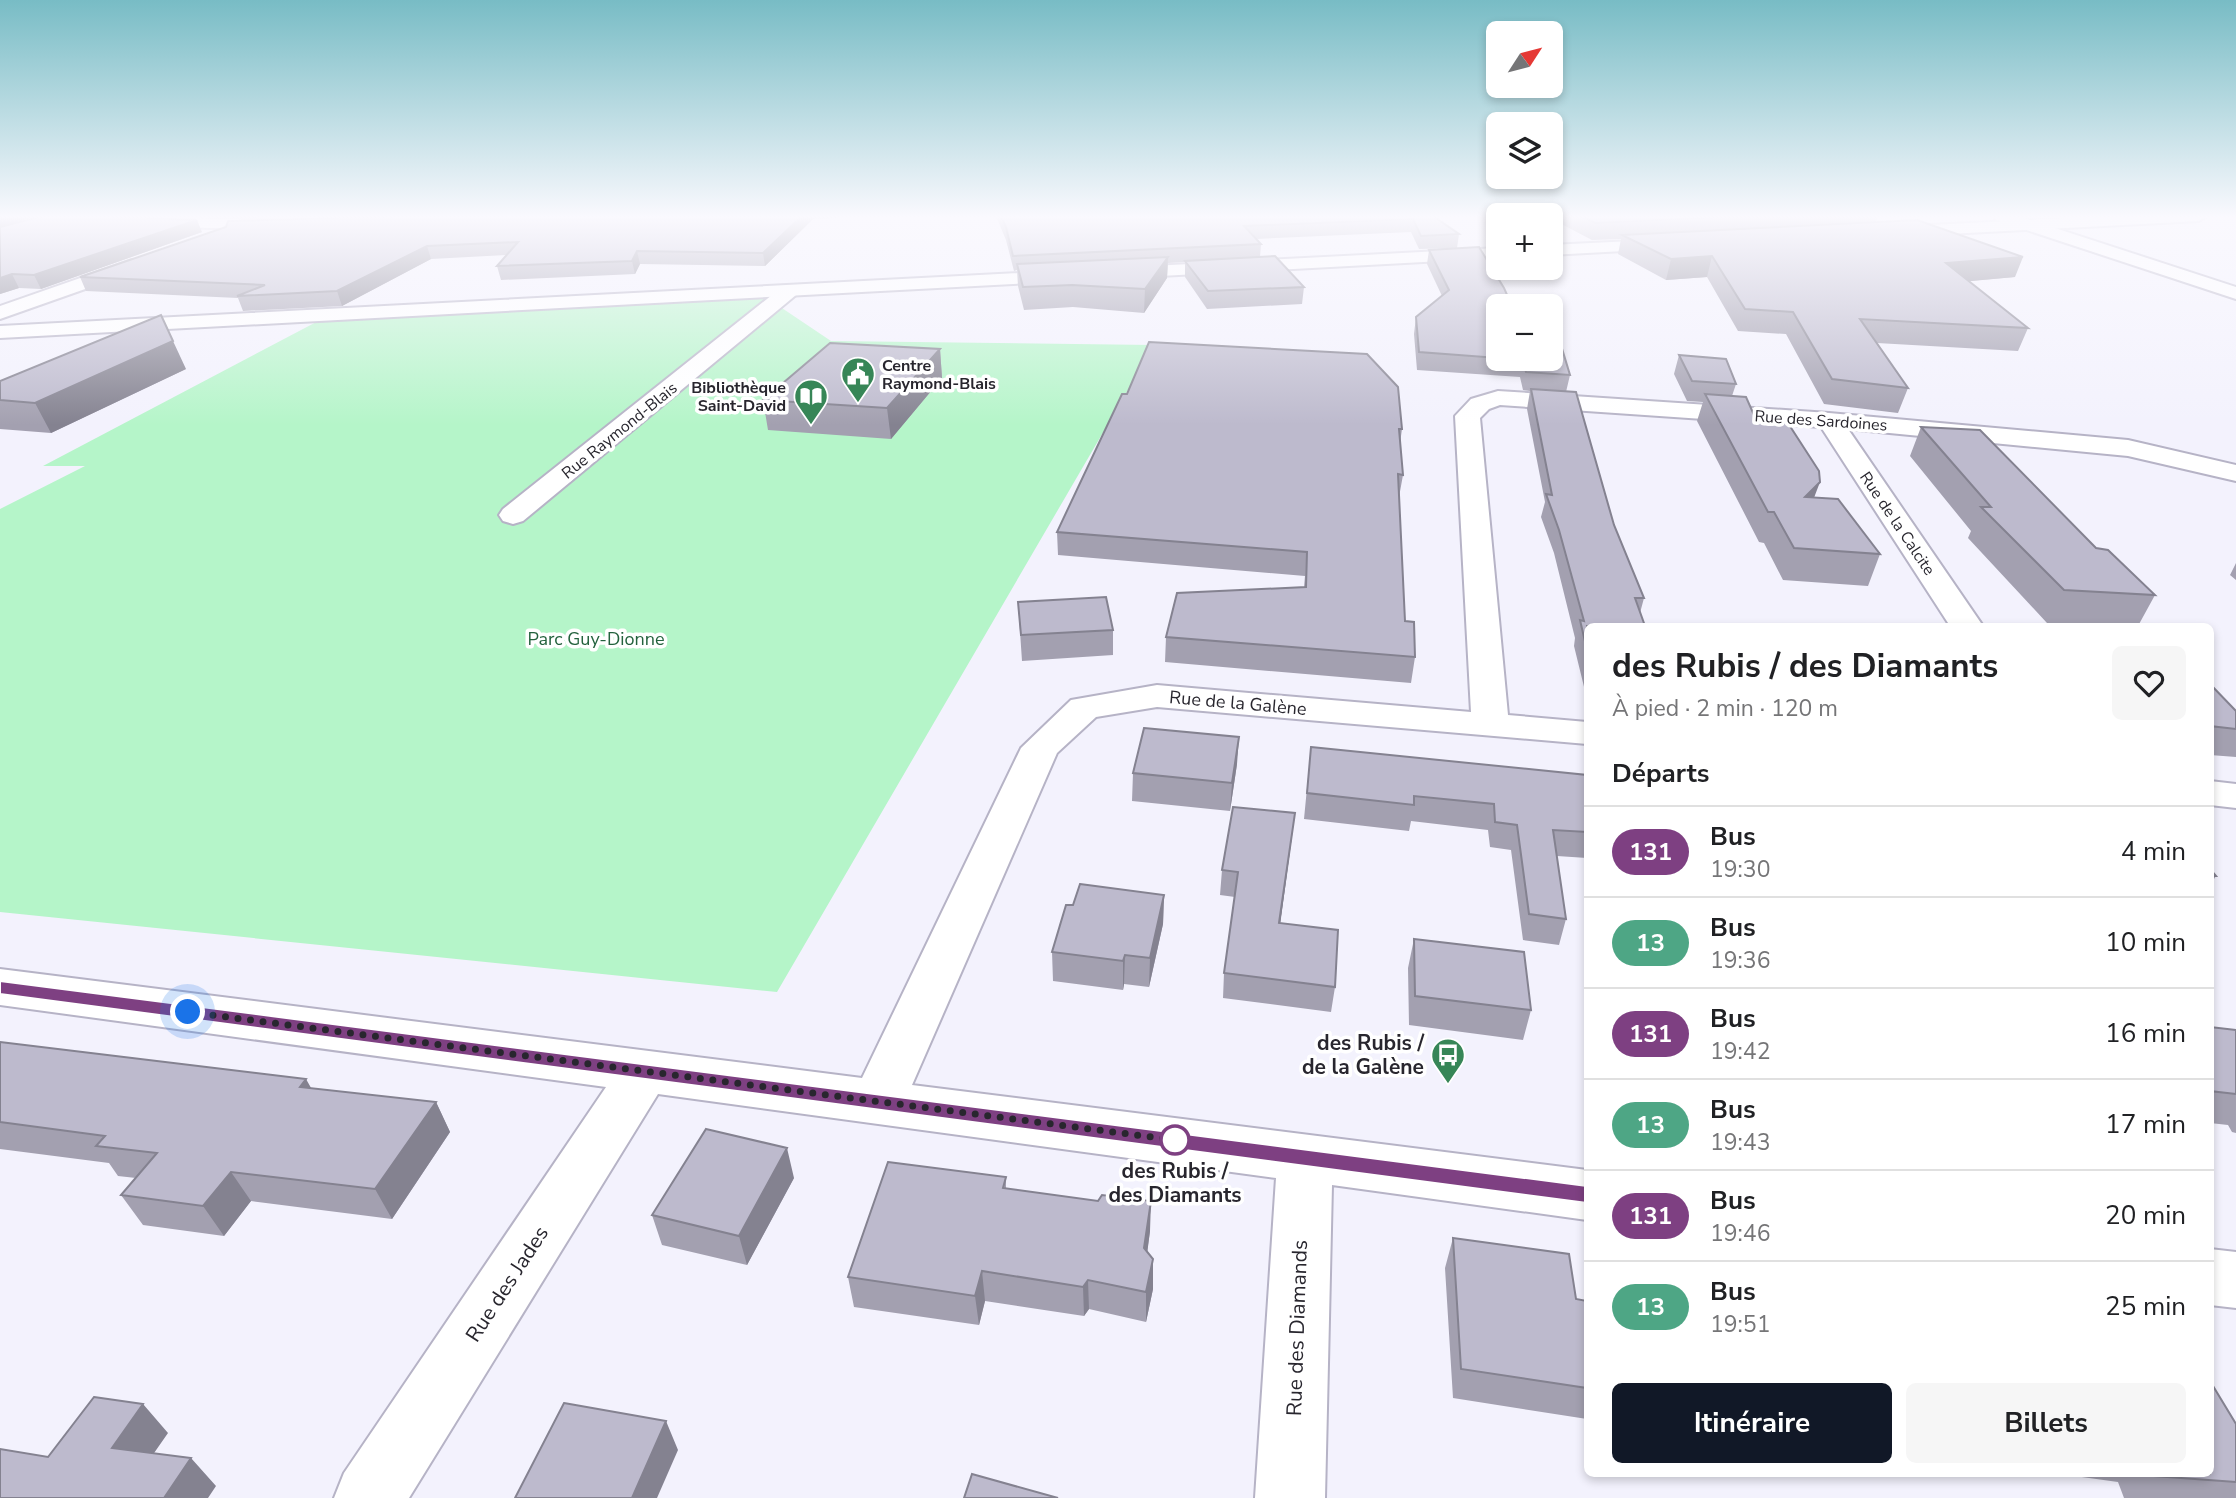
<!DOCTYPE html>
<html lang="fr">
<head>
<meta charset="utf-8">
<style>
	body { margin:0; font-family:"Nunito Sans",sans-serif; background:#f6f6f6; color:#202124; height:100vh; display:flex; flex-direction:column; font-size:26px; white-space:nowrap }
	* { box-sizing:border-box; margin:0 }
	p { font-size:23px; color:#757577 }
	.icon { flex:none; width:38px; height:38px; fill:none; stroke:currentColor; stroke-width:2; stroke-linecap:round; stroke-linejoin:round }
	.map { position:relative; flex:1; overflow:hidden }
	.panel { position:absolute; left:1584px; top:623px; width:630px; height:854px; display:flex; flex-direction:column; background:#fff; border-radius:10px; box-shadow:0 4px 10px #0003 }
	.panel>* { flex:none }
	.badge { padding:0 14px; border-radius:23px; font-size:24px; line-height:46px }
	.needle { width:46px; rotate:54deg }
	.fabs { position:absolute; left:1486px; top:21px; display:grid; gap:14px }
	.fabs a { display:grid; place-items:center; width:77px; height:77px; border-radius:10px; background:#fff; box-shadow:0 4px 10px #0003; font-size:35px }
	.you { position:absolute; width:35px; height:35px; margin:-18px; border:5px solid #fff; border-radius:50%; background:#1a73e8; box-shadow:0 0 0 10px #1a73e833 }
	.map>.badge { position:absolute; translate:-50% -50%; box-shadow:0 0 0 4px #fff }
	h2 { padding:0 28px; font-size:26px; line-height:63px }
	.round { display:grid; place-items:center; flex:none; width:74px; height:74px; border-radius:10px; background:#f6f6f6 }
	.head { display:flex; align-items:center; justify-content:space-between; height:119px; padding:0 28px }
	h1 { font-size:33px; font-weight:700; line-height:52px }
	.button { display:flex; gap:14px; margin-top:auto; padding:14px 28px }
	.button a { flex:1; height:80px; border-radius:10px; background:#111827; color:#fff; font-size:28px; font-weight:700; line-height:80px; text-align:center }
	.button a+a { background:#f6f6f6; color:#202124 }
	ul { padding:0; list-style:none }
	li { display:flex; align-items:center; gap:21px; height:91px; padding:0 28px; border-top:2px solid #e0e0e0 }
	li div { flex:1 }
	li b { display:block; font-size:26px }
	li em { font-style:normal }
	li .badge { min-width:77px; font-weight:700; text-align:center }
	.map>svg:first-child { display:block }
	.green { fill:#b5f5c9 }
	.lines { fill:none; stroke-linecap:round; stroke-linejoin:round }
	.minor-casing { stroke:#b6b3c6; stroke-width:4 }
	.major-casing { stroke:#b6b3c6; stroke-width:4 }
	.minor { fill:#fff; fill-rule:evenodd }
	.major { fill:#fff; fill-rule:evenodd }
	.wall { fill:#a3a0b0 }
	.shaded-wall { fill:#848290 }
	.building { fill:#bdbacd; stroke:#848290; stroke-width:2 }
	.line { fill:#7e4082; stroke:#fff; stroke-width:2 }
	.walk { stroke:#28262e; stroke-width:7; stroke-dasharray:0 12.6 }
	.stop-dot { fill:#fff; stroke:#7e4082; stroke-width:3.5 }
	.labels { text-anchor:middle; stroke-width:7; stroke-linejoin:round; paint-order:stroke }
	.far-poi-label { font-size:16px; font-weight:bold; fill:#28262e; stroke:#fff; text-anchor:start }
	.far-street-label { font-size:16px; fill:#28262e; stroke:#fff }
	.park-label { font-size:18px; fill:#23623d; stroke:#fff }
	.street-label { font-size:18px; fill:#28262e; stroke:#fff }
	.near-poi-label { font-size:21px; font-weight:bold; fill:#28262e; stroke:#fff; text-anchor:end }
	.near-stop-label { font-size:21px; font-weight:bold; fill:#28262e; stroke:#fff }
	.near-street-label { font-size:21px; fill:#28262e; stroke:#fff }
</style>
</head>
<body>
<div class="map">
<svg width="2236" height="1498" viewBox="0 0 2236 1498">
	<rect width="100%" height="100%" fill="#f3f2fd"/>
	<path class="green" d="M764,296L831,341L1154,345L777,992L0,912V509L85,466H43L322,319Z"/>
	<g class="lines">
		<g class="minor-casing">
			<path id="minor" d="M1994,216H2018L2236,287V299L1996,220Z
				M147,217L279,220L287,225L279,230L141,226L139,222L141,218Z
				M132,260L141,266L139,270L0,319V306Z
				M789,285L796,287L799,291L796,295L523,521L513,524L503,521L499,515L503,509L782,287Z
				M1498,391L1829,413L2128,440L2236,465V481L2128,456L1848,429L1983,626H1950L1821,427L1500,405L1489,409L1480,418L1508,715L1587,722V744L1157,707L1096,717L1057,753L912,1085L1587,1170V1220L1332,1185L1325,1498H1255L1276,1178L658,1094L409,1498H334L344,1473L606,1087L0,1005V969L862,1078L1021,748L1071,700L1157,685L1471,712L1455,416L1471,399Z
				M2210,781L2236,784V808L2210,805Z
				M2210,1249L2236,1252V1308L2210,1305Z"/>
		</g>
		<g class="major-casing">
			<path id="major" d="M2108,216H2207L2199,221L1890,237L1881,232L1890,227Z
				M1673,239L1682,244L1679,248L1550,255V245Z
				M1498,248V258L0,338V326Z"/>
		</g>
		<use href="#minor" class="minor"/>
		<use href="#major" class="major"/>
	</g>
	<path class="wall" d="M138,216H325L243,218Z
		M398,216L813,219L765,266L640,264L635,274L501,280L497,266L506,255L431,259L342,306L243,311L238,298L86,291L80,277Z
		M996,216H1433L1459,234L1457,248L1419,249L1411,232L1256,239L1261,244L1260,257L1304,287L1302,304L1207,309L1185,277V262L1168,263L1167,278L1144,313L1073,307L1024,310L1018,286L1017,270L1014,271L1006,240Z
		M1550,216H1878L1876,222L2015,277L1969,281L2028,328L2018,351L1877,343L1908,388L1898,413L1824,404L1786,334L1738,331L1707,277L1666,280L1618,254L1621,239L1592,240L1550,218Z
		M0,227L202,232L41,289L19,288L0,294Z
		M1429,250L1498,306V359H1550L1570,375L1566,392L1614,525L1644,598L1640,613L1587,626V699L1574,646L1575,638L1554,553L1541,517L1545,502L1527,409L1530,391L1523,390L1520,377L1417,370L1414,334L1416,317L1442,296L1427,264Z
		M940,349L942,378L891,439L768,430L763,400Z
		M1679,355L1736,384L1732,396L1754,415L1814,497L1880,554L1868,586L1783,580L1764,543L1759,542L1697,421L1703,402L1687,401L1674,374Z
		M186,369L51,433L0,429V381Z
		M1122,394L1402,429L1400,443L1403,475L1399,497L1405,621L1415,657L1411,683L1165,662L1166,637L1304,587L1305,576L1058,555L1057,532Z
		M1921,427L2096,548L2155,595L2138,626H2097L2047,623L1968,538L1971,531L1910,456Z
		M2236,563V580L2230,575Z
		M1018,602L1113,630V655L1022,661Z
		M2210,684L2236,711V757L2210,755Z
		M1311,747L1587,775V858L1557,856L1566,919L1559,945L1523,940L1511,850L1490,847L1488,830L1411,821L1409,831L1304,819Z
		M1237,764L1230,811L1132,801L1133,773Z
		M1292,836L1280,923L1335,987L1331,1012L1223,998L1224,973L1235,897L1220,895L1222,870Z
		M2210,869L2216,876L2210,885Z
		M1164,895L1163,924L1149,987L1124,984L1123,990L1053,981L1052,952Z
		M1414,939L1531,1010L1523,1040L1409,1025L1408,968Z
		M2210,1027L2236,1030V1133L2232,1132L2228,1125L2210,1123Z
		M0,1042L311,1088L436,1102L450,1132L392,1219L251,1201L224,1236L143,1225L121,1195L136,1178L118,1176L109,1163L0,1149Z
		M1006,1177V1189L1150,1231L1147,1252L1153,1289L1146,1322L1089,1309L1084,1316L985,1301L979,1325L854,1307L848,1277Z
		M794,1178L747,1265L662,1245L652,1215Z
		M1453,1238L1576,1299L1587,1301V1419L1453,1398L1445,1268Z
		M2236,1424V1498H2124L2118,1482L2060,1474H2210Z"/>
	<path class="shaded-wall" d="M0,216H38L0,227Z
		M802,216H863L813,219L765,266L763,253Z
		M197,220L202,232L41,289L34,275Z
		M427,246L431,259L342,306L337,291Z
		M637,251L640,264L635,274L632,261Z
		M1712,256L1707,277L1666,280L1671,259Z
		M1168,257L1167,278L1144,313L1145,289Z
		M2023,257L2015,277L1939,284L1946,263Z
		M12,274L19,288L0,294V278Z
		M173,341L186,369L51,433L35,403Z
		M940,349L942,378L891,439L887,408Z
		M1820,482L1809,511L1805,497Z
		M1239,737L1237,764L1230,811L1232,783Z
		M1295,813L1292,836L1277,948L1279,923Z
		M1164,895L1163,924L1149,987L1150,958Z
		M1125,955L1124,984L1123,990V961Z
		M306,1079L323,1109L300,1087Z
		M436,1102L450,1132L392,1219L375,1189Z
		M787,1148L794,1178L747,1265L739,1236Z
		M231,1172L251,1201L224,1236L203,1206Z
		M1151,1201L1150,1231L1144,1278V1248Z
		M1153,1259V1289L1146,1322V1292Z
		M982,1271L985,1301L979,1325L975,1296Z
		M1088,1280L1089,1309L1084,1316L1083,1287Z
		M143,1404L168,1433L138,1476L112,1448Z
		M666,1421L678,1450L657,1498H632Z
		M191,1458L216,1486L208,1498H164Z"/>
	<path class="building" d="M43,216H106L197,220L34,275L12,274L0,278V227Z
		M398,216H802L763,253L637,251L632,261L497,266L518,242L427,246L337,291L237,296L265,285L80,277L226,227L228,221Z
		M1001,216H1433L1459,234L1421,236L1413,219L1244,226L1261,244L1013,256L1006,227Z
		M1581,216H1742L1595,223Z
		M1917,220L2023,257L1946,263L2028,328L1860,319L1908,388L1832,379L1793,312L1745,309L1712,256L1671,259L1622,235Z
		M1479,247L1504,288L1512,306H1498V358L1419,352L1416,317L1449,290L1429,250Z
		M1275,256L1304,287L1208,291L1185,261Z
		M1168,257L1145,289L1072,285L1023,287L1017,264Z
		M161,315L173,341L35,403L0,400V381Z
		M1550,341L1560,342L1570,375L1526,372L1523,359H1516H1550Z
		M1149,342L1367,354L1398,387L1402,429H1399L1403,475L1398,474L1405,621L1414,622L1415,657L1166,637L1177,593L1306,587L1307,552L1057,532L1122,394H1127Z
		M830,343L940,349L887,408L763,400Z
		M1679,355L1726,359L1736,384L1692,381Z
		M1531,389L1576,392L1614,525L1644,598H1635L1645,626H1587V650L1580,620L1584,621L1559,530L1546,494L1552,495Z
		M1705,394L1746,397L1754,415L1784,417L1819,471L1820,482L1805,497L1838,499L1880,554L1794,548L1774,512H1768Z
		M1921,427L1980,430L2096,548L2108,550L2155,595L2064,590L1981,507H1991Z
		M1106,597L1113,630L1021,635L1018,602Z
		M2210,684L2236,711V729L2210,726Z
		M1144,728L1239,737L1232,783L1133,773Z
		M1311,747L1587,775V832L1553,830L1566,919L1529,914L1517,825L1495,822L1494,804L1414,796V805L1307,793Z
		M1233,807L1295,813L1279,923L1338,930L1335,987L1224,973L1238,872L1222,870Z
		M2210,869L2216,876H2210Z
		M1080,884L1164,895L1150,958L1125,955L1123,961L1052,952L1066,905H1073Z
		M1414,939L1524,952L1531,1010L1415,996Z
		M2210,1027L2236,1030V1094L2210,1091Z
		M0,1042L306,1079L300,1087L436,1102L375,1189L231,1172L203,1206L121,1195L157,1153L96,1146L105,1136L0,1122Z
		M706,1129L787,1148L739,1236L652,1215Z
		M888,1162L1006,1177L1003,1188L1098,1201L1102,1195L1151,1201L1144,1248L1153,1259L1146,1292L1088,1280L1083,1287L982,1271L975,1296L848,1277Z
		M1453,1238L1569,1254L1576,1299L1587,1301V1388L1461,1369Z
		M2210,1381L2236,1424V1482L2154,1476L2153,1474H2210Z
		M94,1397L143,1404L112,1448L191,1458L164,1498H0V1449L48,1457Z
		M564,1403L666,1421L632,1498H515Z
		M972,1474L1058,1498H964Z"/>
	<linearGradient id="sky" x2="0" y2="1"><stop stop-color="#78bcc5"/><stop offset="0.51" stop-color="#faf9fe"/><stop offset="1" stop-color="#faf9fe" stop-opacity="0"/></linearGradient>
	<rect width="2236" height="425" fill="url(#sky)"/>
	<path class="line" d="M0,981L1587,1186L1594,1189L1597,1195L1594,1201L1587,1203L0,994Z"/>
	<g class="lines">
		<path class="walk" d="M188,1012L1175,1140"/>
	</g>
	<defs>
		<g id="civic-pin" transform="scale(1.75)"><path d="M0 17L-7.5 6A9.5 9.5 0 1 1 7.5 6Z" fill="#378657" stroke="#fff"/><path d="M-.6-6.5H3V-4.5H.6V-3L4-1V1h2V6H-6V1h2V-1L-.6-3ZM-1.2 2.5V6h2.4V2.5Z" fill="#fff"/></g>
		<g id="library-pin" transform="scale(1.75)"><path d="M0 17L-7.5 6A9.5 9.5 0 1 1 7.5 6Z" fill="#378657" stroke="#fff"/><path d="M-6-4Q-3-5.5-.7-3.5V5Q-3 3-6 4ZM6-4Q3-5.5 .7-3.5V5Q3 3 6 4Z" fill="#fff"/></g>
		<g id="bus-pin" transform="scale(1.75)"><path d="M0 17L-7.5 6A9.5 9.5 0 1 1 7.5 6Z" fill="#378657" stroke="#fff"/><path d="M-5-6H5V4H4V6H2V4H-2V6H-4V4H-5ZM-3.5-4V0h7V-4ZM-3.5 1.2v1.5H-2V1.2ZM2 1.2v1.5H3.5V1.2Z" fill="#fff"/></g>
	</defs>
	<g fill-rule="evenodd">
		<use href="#civic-pin" x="858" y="374"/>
		<use href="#library-pin" x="811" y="396"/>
		<use href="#bus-pin" x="1448" y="1055"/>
	</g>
	<circle class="stop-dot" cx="1175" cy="1140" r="14"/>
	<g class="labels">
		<g class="far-poi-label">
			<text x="882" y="371">Centre<tspan x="882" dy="18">Raymond-Blais</tspan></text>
			<text x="786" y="393" text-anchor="end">Bibliothèque<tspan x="786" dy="18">Saint-David</tspan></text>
		</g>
		<g class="far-street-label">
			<text transform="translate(1821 420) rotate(4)" y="6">Rue des Sardoines</text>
			<text transform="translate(619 430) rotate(-39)" y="6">Rue Raymond-Blais</text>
			<text transform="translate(1898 523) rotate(56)" y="6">Rue de la Calcite</text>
		</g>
		<g class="park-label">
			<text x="596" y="645">Parc Guy-Dionne</text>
		</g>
		<g class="street-label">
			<text transform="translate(1238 703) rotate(5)" y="6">Rue de la Galène</text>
		</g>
		<g class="near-poi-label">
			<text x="1424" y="1050">des Rubis /<tspan x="1424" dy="24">de la Galène</tspan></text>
		</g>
		<g class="near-stop-label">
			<text x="1175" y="1178">des Rubis /<tspan x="1175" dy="24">des Diamants</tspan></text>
		</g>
		<g class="near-street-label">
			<text transform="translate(507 1284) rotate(-57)" y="7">Rue des Jades</text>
			<text transform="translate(1297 1328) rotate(-88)" y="7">Rue des Diamands</text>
		</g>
	</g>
</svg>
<div class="fabs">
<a><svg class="needle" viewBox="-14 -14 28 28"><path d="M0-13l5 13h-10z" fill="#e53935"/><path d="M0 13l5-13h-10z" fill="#757577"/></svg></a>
<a><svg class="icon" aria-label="layers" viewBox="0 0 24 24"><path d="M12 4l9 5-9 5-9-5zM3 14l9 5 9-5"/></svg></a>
<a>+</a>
<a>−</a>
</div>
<div class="you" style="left:188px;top:1012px"></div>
<section class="panel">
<div class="head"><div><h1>des Rubis / des Diamants</h1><p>À pied · 2 min · 120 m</p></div><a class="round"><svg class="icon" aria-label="heart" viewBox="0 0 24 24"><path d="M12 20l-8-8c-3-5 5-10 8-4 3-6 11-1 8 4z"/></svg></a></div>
<h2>Départs</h2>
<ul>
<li><span class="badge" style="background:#7e4082;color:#fff">131</span><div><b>Bus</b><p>19:30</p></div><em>4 min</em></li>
<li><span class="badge" style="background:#4ea685;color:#fff">13</span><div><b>Bus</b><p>19:36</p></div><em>10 min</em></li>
<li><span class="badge" style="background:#7e4082;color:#fff">131</span><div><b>Bus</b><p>19:42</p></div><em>16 min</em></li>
<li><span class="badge" style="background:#4ea685;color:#fff">13</span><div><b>Bus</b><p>19:43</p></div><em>17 min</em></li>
<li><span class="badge" style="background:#7e4082;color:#fff">131</span><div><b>Bus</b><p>19:46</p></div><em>20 min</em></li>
<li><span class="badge" style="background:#4ea685;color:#fff">13</span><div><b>Bus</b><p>19:51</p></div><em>25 min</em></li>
</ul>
<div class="button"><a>Itinéraire</a><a>Billets</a></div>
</section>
</div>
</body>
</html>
